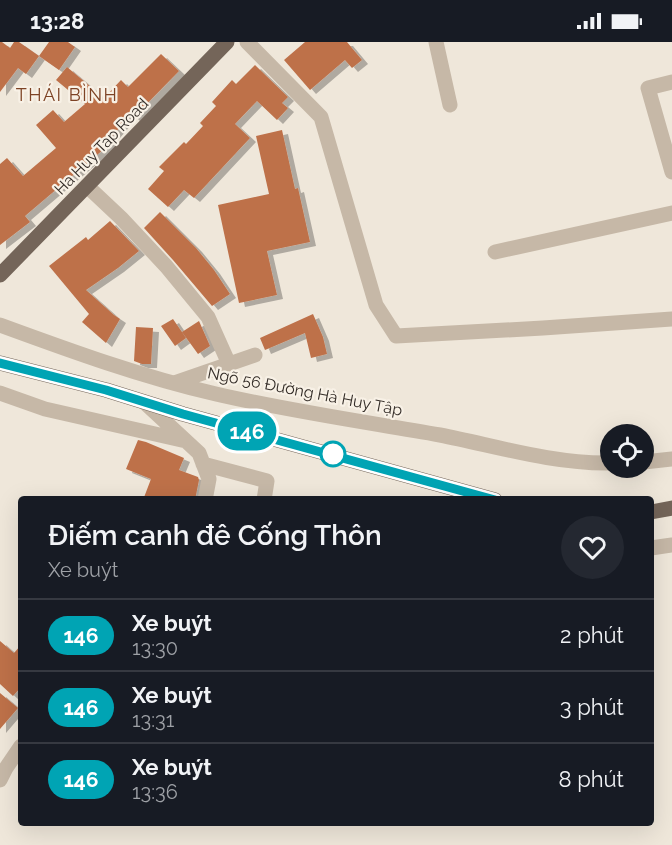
<!DOCTYPE html>
<html lang="vi">
<head>
<meta charset="utf-8">
<style>
	body { margin:0; font-family:Raleway,sans-serif; background:#242831; color:#f1f3f6; height:100vh; display:flex; flex-direction:column; font-size:22px; white-space:nowrap }
	* { box-sizing:border-box; margin:0 }
	p { font-size:20px; color:#9ea1a6 }
	.icon { flex:none; width:33px; height:33px; fill:none; stroke:currentColor; stroke-width:2; stroke-linecap:round; stroke-linejoin:round }
	.map { position:relative; flex:1; overflow:hidden }
	.drawer { position:absolute; left:18px; top:454px; width:636px; height:330px; display:flex; flex-direction:column; background:#171b24; border-radius:6px; box-shadow:0 6px 24px #0002 }
	.drawer>* { flex:none }
	.badge { padding:0 12px; border-radius:20px; font-size:21px; line-height:39px }
	.tools { position:absolute; left:600px; top:382px; display:grid; gap:12px }
	.tools a { display:grid; place-items:center; width:54px; height:54px; border-radius:50%; background:#171b24; box-shadow:0 6px 24px #0002; font-size:30px }
	.map>.badge { position:absolute; translate:-50% -50%; box-shadow:0 0 0 3px #fff }
	.round { display:grid; place-items:center; flex:none; width:63px; height:63px; border-radius:32px; background:#242831 }
	.headline { display:flex; align-items:center; justify-content:space-between; height:102px; padding:0 30px }
	h1 { font-size:28px; font-weight:600; line-height:45px }
	ul { padding:0; list-style:none }
	li { display:flex; align-items:center; gap:18px; height:72px; padding:0 30px; border-top:2px solid #363941 }
	li div { flex:1 }
	li b { display:block; font-size:22px }
	li em { font-style:normal }
	li .badge { min-width:66px; font-weight:700; text-align:center }
	.status { display:flex; justify-content:space-between; align-items:center; height:42px; padding:0 30px; background:#171b24; direction:ltr }
	.status svg { height:16px; fill:currentColor }
	.map>svg:first-child { display:block }
	.building { fill:#be714a; filter:url(#shadow) }
	.lines { fill:none; stroke-linecap:round; stroke-linejoin:round }
	.minor { stroke:#c6b8a7; stroke-width:15 }
	.major { stroke:#746559; stroke-width:15 }
	.line-casing { stroke:#fff; stroke-width:14 }
	.line { stroke:#00a4b4; stroke-width:9 }
	.stop-dot { fill:#fff; stroke:#00a4b4; stroke-width:3 }
	.labels { text-anchor:middle; stroke-width:4.5; stroke-linejoin:round; paint-order:stroke }
	.street-label { font-size:16px; fill:#332c27; stroke:#f8f1e6 }
	.neighbourhood-label { font-size:18px; letter-spacing:1.5px; fill:#7d4325; stroke:#f8f1e6 }
</style>
</head>
<body>
<div class="status"><b>13:28</b><svg viewBox="0 0 49 12"><path d="M0 12V9h3v3zM5 12V6h3v6zM10 12V3h3v9zM15 12V0h3v12zM26 1h20v11H26zM47 4h2v5h-2z"/></svg></div>
<div class="map">
<svg width="672" height="803" viewBox="0 0 672 803">
	<defs>
		<filter id="shadow"><feDropShadow dx="6" dy="4" stdDeviation="0" flood-color="#0004"/></filter>
	</defs>
	<rect width="100%" height="100%" fill="#efe7da"/>
	<path class="building" d="M0,0H2L10,6L14,0H19L39,14L26,32L18,26L0,50Z
		M49,0H68L75,5L59,28L39,14Z
		M305,0H347L362,18L352,26L345,18L310,48L284,18Z
		M161,12L179,29L134,75L131,72L108,99L111,101L25,174L30,180L0,203V122L7,116L23,134L56,106L36,83L53,68L64,80L85,62L56,38L67,25L104,56L121,38L128,45Z
		M255,23L288,55L282,61L288,66L277,78L257,59L235,82L250,96L194,156L184,148L168,165L148,147L164,129L159,125L184,100L186,102L203,84L200,81L216,64L212,60L232,38L236,42Z
		M282,88L295,147L298,146L310,200L267,209L277,253L239,261L218,163L269,152L256,94Z
		M160,170L196,206L214,228L230,252L212,264L173,218L144,186Z
		M110,179L139,209L118,226L86,248L114,273L120,277L106,301L82,280L89,272L49,224L86,195L88,198Z
		M313,272L323,295L327,312L311,316L305,291L265,308L260,296Z
		M173,277L186,296L175,304L161,284Z
		M199,279L210,304L198,312L182,290Z
		M136,285L153,286L151,322H142L134,319Z
		M138,398L146,400L184,416L179,428L198,435L199,438L195,458H143L151,437L126,427Z
		M0,599L14,611L21,603V645L13,654L0,642Z
		M0,651L18,666L0,687Z"/>
	<g class="lines">
		<path class="minor" d="M247,0L321,75L376,263L396,294L543,286L672,277
			M436,0L450,63
			M672,40L648,46L672,130
			M87,144L121,176L166,224L208,275L229,322
			M495,210L672,171
			M0,283C71,309 142,335 216,352C289,369 366,380 440,393C496,404 553,422 610,421
			M174,341L255,313
			M0,351L45,367L186,399
			M144,360L199,411L209,437L205,458
			M644,420L672,417
			M203,422L267,439L264,458
			M651,506L672,503
			M0,738L6,726L21,704"/>
		<path class="major" d="M0,233L227,0
			M0,321L106,348L183,372L495,458
			M651,470L672,466"/>
	</g>
	<g class="lines">
		<g class="line-casing">
			<path id="line" d="M0,321L106,348L183,372L495,458"/>
		</g>
		<use href="#line" class="line"/>
	</g>
	<circle class="stop-dot" cx="333" cy="412" r="12"/>
	<g class="labels">
		<g class="street-label">
			<text transform="translate(101 104) rotate(-46)" y="6">Ha Huy Tap Road</text>
			<text transform="translate(305 349) rotate(11)" y="6">Ngõ 56 Đường Hà Huy Tập</text>
		</g>
		<g class="neighbourhood-label">
			<text x="67" y="59">THÁI BÌNH</text>
		</g>
	</g>
</svg>
<div class="tools">
<a><svg class="icon" aria-label="locate" viewBox="0 0 24 24"><circle cx="12" cy="12" r="6"/><path d="M12 2v4M12 18v4M2 12h4M18 12h4"/></svg></a>
</div>
<b class="badge" style="left:247px;top:389px;background:#00a4b4;color:#fff">146</b>
<section class="drawer">
<div class="headline"><div><h1>Điếm canh đê Cống Thôn</h1><p>Xe buýt</p></div><a class="round"><svg class="icon" aria-label="heart" viewBox="0 0 24 24"><path d="M12 20l-8-8c-3-5 5-10 8-4 3-6 11-1 8 4z"/></svg></a></div>
<ul>
<li><span class="badge" style="background:#00a4b4;color:#fff">146</span><div><b>Xe buýt</b><p>13:30</p></div><em>2 phút</em></li>
<li><span class="badge" style="background:#00a4b4;color:#fff">146</span><div><b>Xe buýt</b><p>13:31</p></div><em>3 phút</em></li>
<li><span class="badge" style="background:#00a4b4;color:#fff">146</span><div><b>Xe buýt</b><p>13:36</p></div><em>8 phút</em></li>
</ul>
</section>
</div>
</body>
</html>
